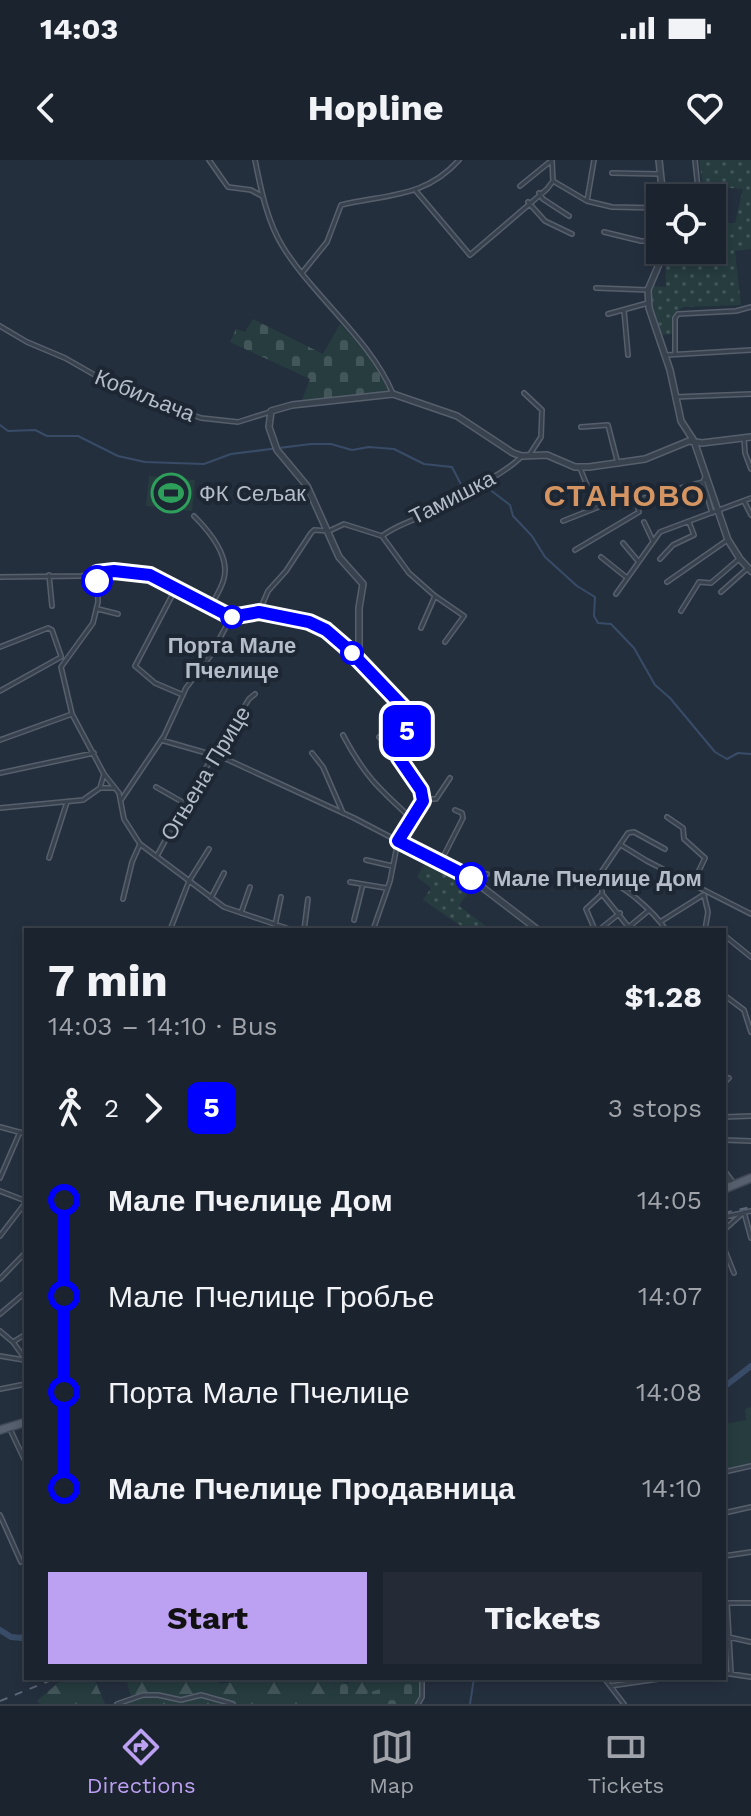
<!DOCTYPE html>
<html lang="en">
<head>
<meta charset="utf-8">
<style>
	body { margin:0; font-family:"Work Sans",sans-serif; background:#242b36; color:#f1f3f6; height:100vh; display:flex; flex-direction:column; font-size:30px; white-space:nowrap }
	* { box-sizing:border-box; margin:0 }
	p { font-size:26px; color:#a0a4aa }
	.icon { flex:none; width:44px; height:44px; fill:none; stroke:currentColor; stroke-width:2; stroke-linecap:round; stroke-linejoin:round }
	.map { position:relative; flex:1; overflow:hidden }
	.sheet { position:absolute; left:24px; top:768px; width:702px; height:752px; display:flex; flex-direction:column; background:#1b232e; border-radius:0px; box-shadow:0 4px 12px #0003,0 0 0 2px #39404a }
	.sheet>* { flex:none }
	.badge { padding:0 16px; border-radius:12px; font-size:28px; line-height:52px }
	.tools { position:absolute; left:646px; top:24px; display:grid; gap:16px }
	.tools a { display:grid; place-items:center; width:80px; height:80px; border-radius:0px; background:#1b232e; box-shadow:0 4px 12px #0003,0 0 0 2px #39404a; font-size:40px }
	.map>.badge { position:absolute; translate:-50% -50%; box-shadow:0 0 0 4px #fff }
	.legs { display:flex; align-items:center; gap:12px; height:88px; padding:0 24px; font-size:26px }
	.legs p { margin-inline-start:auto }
	.head { display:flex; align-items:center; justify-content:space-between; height:136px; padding:0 24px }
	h1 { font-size:44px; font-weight:700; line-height:60px }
	.action { display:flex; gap:16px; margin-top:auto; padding:16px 24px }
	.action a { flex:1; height:92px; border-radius:0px; background:#bca0f2; color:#111; font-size:32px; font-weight:700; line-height:92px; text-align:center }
	.action a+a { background:#242b36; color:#f1f3f6 }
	ul { padding:0 24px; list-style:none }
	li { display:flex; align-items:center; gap:28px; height:96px; font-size:30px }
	li i { display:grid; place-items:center; width:12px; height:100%; margin:0 10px; background:currentColor }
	li i::after { content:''; width:20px; height:20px; margin:-10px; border:6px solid; border-radius:50%; background:#1b232e }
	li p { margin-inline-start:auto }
	li:first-child i { background:linear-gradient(#0000 50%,currentColor 0) }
	li:last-child i { background:linear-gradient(currentColor 50%,#0000 0) }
	.status { display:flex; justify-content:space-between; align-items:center; height:56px; padding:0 40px; background:#1b232e; direction:ltr }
	.status svg { height:22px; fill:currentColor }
	header { display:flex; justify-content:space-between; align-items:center; height:104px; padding:0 24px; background:#1b232e; font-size:36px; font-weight:700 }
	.tab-bar { display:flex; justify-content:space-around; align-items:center; height:112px; border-top:2px solid #39404a; background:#1b232e; font-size:22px; color:#a0a4aa }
	.tab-bar a { display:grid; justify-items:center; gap:4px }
	.tab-bar .on { color:#bca0f2 }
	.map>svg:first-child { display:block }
	.grass { fill:url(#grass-dots) }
	.forest { fill:url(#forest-firs) }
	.cemetery { fill:url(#cemetery-stones) }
	.garden { fill:#263c3f }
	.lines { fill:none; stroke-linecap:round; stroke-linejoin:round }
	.stream { stroke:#394c67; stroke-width:2 }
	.river { stroke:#394c67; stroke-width:6 }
	.minor-casing { stroke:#565f6c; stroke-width:6 }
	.tertiary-casing { stroke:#565f6c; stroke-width:8 }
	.primary-casing { stroke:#414a57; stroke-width:10 }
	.minor { stroke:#38414e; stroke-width:3 }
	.tertiary { stroke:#38414e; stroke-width:5 }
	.primary { stroke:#56606e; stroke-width:7 }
	.rail { stroke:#5a6575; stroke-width:2; stroke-dasharray:8 8; stroke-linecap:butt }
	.line-1-casing { stroke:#fff; stroke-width:18 }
	.line-1 { stroke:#00f; stroke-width:12 }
	.stop-1-dot { fill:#fff; stroke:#00f; stroke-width:4 }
	.labels { text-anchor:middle; stroke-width:8; stroke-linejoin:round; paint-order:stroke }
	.street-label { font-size:22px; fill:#b4bcc9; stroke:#1d2633 }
	.poi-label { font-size:22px; fill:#b4bcc9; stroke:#1d2633; text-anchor:start }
	.stop-label { font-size:22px; font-weight:bold; fill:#b4bcc9; stroke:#1d2633 }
	.district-label { font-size:30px; font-weight:bold; letter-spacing:2px; fill:#d59563; stroke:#1d2633 }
</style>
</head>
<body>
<div class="status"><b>14:03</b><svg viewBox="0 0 49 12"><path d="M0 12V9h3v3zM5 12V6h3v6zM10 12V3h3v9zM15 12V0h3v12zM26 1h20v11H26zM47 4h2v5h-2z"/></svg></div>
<header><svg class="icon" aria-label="back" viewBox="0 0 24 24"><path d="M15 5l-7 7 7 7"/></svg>Hopline<svg class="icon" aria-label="heart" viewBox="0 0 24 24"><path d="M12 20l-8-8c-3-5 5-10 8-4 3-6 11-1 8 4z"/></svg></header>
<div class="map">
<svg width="751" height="1544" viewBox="0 0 751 1544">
	<defs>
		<pattern id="grass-dots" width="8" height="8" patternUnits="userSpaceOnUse" patternTransform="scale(2)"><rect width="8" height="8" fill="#263c3f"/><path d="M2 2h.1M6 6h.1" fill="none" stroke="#435659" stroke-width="1.8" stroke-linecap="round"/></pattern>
		<pattern id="forest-firs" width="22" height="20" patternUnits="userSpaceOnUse" patternTransform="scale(2)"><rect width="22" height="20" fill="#263c3f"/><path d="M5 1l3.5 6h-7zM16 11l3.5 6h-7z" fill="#435659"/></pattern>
		<pattern id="cemetery-stones" width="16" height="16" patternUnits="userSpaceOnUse" patternTransform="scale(2)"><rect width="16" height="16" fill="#263c3f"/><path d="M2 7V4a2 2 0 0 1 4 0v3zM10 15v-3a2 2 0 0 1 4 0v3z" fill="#435659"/></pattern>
	</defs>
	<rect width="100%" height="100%" fill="#242f3e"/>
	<path class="grass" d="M699,0H751V89L735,91L741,145L683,147L675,153L674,174L662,175C656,158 650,144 652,126L666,127L665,93L668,90H712V63H735L743,29L703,26Z
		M428,698L474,723L459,746L491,770H467L423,740L431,728L417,717Z"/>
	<path class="forest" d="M75,1518H94L105,1544H40L37,1541L58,1523Z
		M126,1518H218L220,1524L260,1518H335L333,1544H112L131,1537Z
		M347,1518H395L394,1525L370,1544H356Z"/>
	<path class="cemetery" d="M253,159L323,194L340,164L370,196L388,230L362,236L302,240L310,219L230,182L236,169L245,172Z
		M395,1518H421L422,1537L418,1544H370L367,1533L394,1525Z
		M335,1519L351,1525L356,1544H333Z"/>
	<path class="garden" d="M149,316L195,320L192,351L146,346Z
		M751,1247V1304L724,1311V1264L746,1260L745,1249Z"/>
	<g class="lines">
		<path class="stream" d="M0,265L8,271L35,270L47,276H78L118,296L145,302L204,304L231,294L311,284H331L352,290L369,287L394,289L424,304L452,307L469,340L489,329L510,345L513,356L532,376L545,397L577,426L595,437L594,456L598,463L611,464L634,488L655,525L670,538L715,592L727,599L738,593L751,594
			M470,1544L474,1518"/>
		<path class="river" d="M724,1227L751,1206
			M0,1470L11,1477L22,1478L26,1474"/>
		<g class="minor-casing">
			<path id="minor" d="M209,0L228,27L251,30L262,36
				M255,0C261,30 267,61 283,87C314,137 371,180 393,234
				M695,0L699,38
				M612,13L660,14
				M553,21L587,41L612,47L660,48
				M520,26L552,0
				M416,31L470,95L547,29L553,21L552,0
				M539,33L543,39L569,56
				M587,41L594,0
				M528,42L545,61L572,74
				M604,72L641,81H660
				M302,113L327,82L341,45C387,34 425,38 459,0
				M596,128L648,130
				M624,150L628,195
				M608,154L648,143
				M0,166L27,182L65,198L121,230L201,258L238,262L270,252
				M675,193V158L678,154L736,151L751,147
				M667,195L751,190
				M524,233L542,250L541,277L530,294
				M675,237L751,234
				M581,267L608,265L618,304
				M744,278L745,293L751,309
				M580,308L596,348L604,344
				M703,322L712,353
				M744,341L751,355
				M194,356C208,370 230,395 224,418C222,428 215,438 210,447
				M563,361L596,348
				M644,362L653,381
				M382,376C400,363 410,363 427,353C437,348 444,340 454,336C477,326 502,315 520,298
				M623,383L638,401
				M575,390L639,352L637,343L641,339L703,322L705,317
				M601,397L626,417
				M660,399L673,385L694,375L689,362
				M97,413L98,442L93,463L61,507L72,554L104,614L119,633L124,659L140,684L224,747L292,770
				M49,415L52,446
				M0,417L81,416L114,411L134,412L164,422L231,457
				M667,422L726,381
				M176,428L135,506L155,523L183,535
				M721,432L748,408
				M616,434L660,372L751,338
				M98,449L118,454
				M681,451L699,422L711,423L739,399
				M259,452L268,431L286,411L311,373L314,370L329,371L344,364L382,376L409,413L435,436L464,456L445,482
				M231,457L259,452L309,462L326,470L357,498
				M421,468L435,436
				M0,487L48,468L52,470L61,496
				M0,531L61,497
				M343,575C364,615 378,628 411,658
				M379,577L399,597
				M0,580L72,554
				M161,580L224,598L354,658L398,681L390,721L373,770
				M312,593L323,607L343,653
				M0,613L94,593
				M156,627L184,643
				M100,628L104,614
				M423,639H436L450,618
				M121,640L164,576L186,528L211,495L231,457
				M0,648L83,640L100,628H114
				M667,657L683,668L684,679L705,698L693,723
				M621,685L647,701L751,754
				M158,694L191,632L249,539L255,534
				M49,698L67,642
				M366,700L392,706
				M441,701L463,658L462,653L455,650
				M465,714H487
				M602,719C623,723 655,753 666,770
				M350,722L386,728
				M602,734L631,770
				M704,735L708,752L705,770
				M211,738L224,713
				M123,739L132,702L140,684
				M241,753L250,727
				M354,760L363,724
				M660,762L703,735
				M630,766L648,751
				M170,770L189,721L209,689
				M274,770L281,737
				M304,770L308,739
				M595,770L586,749L602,734V711L628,673L634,672L665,689
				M599,770L620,753
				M724,775L751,797
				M724,835L744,850L751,872
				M724,923L729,918
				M724,957L751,956
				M0,967L26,974
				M724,980L751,981
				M0,1018L20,972
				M0,1031L26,1041
				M744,1052L751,1078
				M724,1057L751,1051
				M724,1070L744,1052
				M0,1076L26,1042
				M724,1088L734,1113
				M0,1119L26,1092
				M0,1154L26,1132
				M0,1171L13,1182L26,1200
				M13,1182L26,1174
				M0,1196L24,1200
				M0,1229L26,1224
				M9,1267L26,1303
				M724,1312L751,1306
				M724,1353L751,1347
				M0,1355L21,1402
				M724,1396L751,1392
				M724,1443H751
				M727,1443L731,1513
				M724,1476L751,1482
				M724,1513L751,1517
				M604,1518L624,1544
				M610,1526L665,1518
				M117,1544L143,1535H158L181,1540L201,1535L233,1544
				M418,1544L422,1537V1518"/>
		</g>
		<g class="tertiary-casing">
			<path id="tertiary" d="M659,0L663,38
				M665,90L648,130L649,148L670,210L681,261L694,281L728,380L740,399L751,411
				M538,770L465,714L398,681L423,641L421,630L399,598L408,565L406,550L359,500V448L363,424L339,397L307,326L277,290L269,267L271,251L292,245L393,234L457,256L513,293L522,296L547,295L575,307H589L645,299L689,281L702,283L751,277
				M724,1012L734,1025"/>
		</g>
		<g class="primary-casing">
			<path id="primary" d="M724,1029L751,1018
				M0,1270L26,1262"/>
		</g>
		<use href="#minor" class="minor"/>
		<use href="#tertiary" class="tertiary"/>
		<use href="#primary" class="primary"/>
		<path class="rail" d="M724,1053L751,1047
			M0,1541L56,1518"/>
	</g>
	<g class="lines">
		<g class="line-1-casing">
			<path id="line-1" d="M97,421V413L114,411L150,415L231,457L259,452L309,462L326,470L348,489L406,550L408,565L399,598L421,630L423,641L398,681L471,718"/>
		</g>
		<use href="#line-1" class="line-1"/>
	</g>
	<defs>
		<g id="stadium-ring" transform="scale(2)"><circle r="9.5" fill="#1d2633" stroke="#2e9e5b" stroke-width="1.5"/><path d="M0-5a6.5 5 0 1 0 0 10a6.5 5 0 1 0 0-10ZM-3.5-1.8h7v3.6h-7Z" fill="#2e9e5b"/></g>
	</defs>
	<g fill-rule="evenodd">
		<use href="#stadium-ring" x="171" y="333"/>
	</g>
	<g class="stop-1-dot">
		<circle cx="97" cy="421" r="14"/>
		<circle cx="232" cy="457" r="10"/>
		<circle cx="352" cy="493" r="10"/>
		<circle cx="471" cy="718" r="14"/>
	</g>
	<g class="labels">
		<g class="street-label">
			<text transform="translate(145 235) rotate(22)" y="8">Кобиљача</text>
			<text transform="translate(452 337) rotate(-27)" y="8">Тамишка</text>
			<text transform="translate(205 613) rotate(-59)" y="8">Огњена Прице</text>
		</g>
		<g class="poi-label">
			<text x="199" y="341">ФК Сељак</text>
		</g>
		<g class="stop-label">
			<text x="232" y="493">Порта Мале<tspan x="232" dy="25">Пчелице</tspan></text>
			<text x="493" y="726" text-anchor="start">Мале Пчелице Дом</text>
		</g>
		<g class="district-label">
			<text x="625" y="346">СТАНОВО</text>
		</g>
	</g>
</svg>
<div class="tools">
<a><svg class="icon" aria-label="locate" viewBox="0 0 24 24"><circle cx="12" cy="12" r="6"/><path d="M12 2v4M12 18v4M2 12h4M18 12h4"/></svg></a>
</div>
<b class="badge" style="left:407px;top:571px;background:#00f;color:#fff">5</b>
<section class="sheet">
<div class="head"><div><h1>7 min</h1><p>14:03 – 14:10 · Bus</p></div><b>$1.28</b></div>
<div class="legs"><svg class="icon" aria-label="walk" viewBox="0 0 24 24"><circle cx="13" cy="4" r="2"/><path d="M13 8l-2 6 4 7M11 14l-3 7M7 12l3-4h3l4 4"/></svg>2<svg class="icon" aria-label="forward" viewBox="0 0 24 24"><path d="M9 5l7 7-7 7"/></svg><b class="badge" style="background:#00f;color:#fff">5</b><p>3 stops</p></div>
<ul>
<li><i style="color:#00f"></i><b>Мале Пчелице Дом</b><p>14:05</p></li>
<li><i style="color:#00f"></i><span>Мале Пчелице Гробље</span><p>14:07</p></li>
<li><i style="color:#00f"></i><span>Порта Мале Пчелице</span><p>14:08</p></li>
<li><i style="color:#00f"></i><b>Мале Пчелице Продавница</b><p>14:10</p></li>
</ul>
<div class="action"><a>Start</a><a>Tickets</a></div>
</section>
</div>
<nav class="tab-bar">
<a class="on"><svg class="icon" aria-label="directions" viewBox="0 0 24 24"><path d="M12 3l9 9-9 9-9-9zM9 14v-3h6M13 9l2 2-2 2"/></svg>Directions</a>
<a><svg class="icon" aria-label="map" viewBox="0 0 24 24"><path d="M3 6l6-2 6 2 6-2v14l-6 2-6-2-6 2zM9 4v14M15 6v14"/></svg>Map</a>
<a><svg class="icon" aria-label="tickets" viewBox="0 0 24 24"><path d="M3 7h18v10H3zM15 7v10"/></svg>Tickets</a>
</nav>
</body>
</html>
